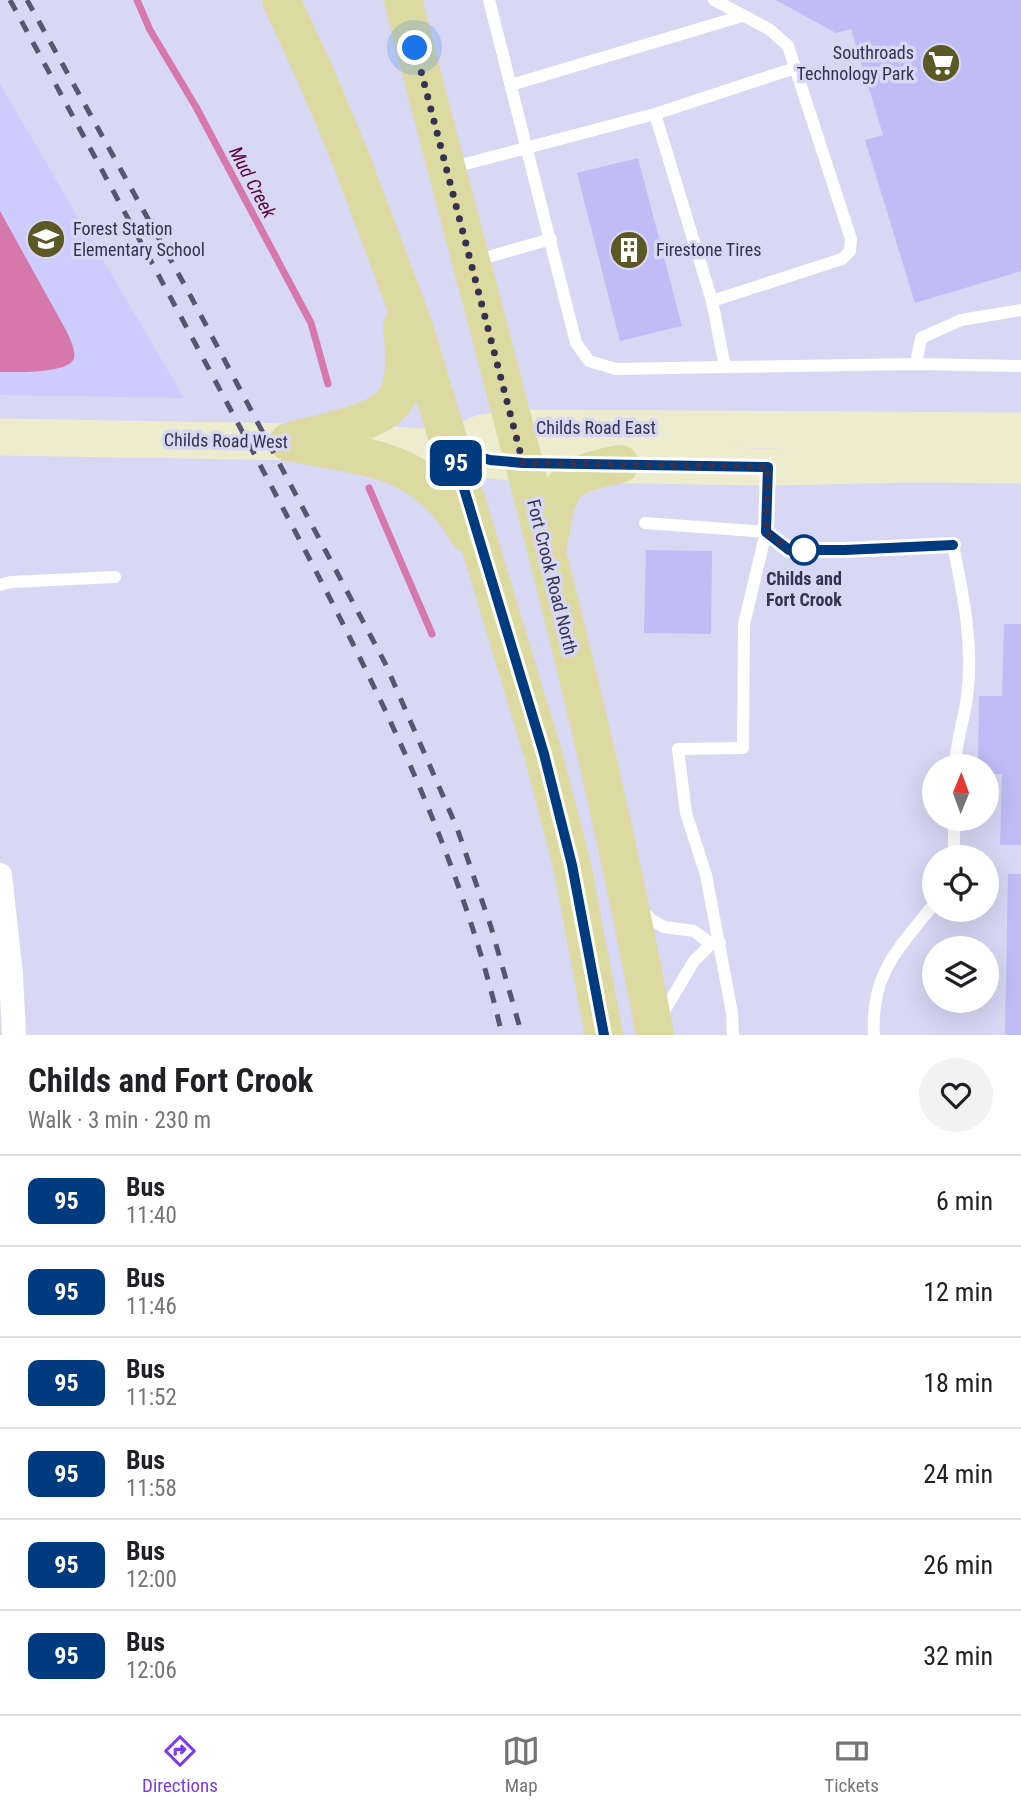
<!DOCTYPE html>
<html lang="en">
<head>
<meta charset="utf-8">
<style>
	body { margin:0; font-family:"Roboto Condensed",sans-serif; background:#f2f2f2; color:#202124; height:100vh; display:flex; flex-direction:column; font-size:26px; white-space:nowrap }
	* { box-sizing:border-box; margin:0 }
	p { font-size:23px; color:#757577 }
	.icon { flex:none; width:38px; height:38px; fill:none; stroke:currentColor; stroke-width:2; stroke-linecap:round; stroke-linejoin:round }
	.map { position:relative; height:1035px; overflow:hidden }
	.panel { display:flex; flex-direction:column; background:#fff; flex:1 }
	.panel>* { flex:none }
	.badge { padding:0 14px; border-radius:10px; font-size:24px; line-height:46px }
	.needle { width:46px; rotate:1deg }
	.tools { position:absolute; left:922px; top:754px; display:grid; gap:14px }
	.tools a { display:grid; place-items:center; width:77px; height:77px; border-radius:50%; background:#fff; box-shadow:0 7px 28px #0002; font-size:35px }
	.you { position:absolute; width:35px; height:35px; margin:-18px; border:5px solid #fff; border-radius:50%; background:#1a73e8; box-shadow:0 0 0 10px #1a73e833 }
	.map>.badge { position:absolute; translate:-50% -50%; box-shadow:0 0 0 4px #fff }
	.round { display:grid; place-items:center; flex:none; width:74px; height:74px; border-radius:37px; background:#f2f2f2 }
	.overview { display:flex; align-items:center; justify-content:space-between; height:119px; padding:0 28px }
	h1 { font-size:33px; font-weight:700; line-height:52px }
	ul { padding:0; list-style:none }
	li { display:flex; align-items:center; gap:21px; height:91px; padding:0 28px; border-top:2px solid #e0e0e0 }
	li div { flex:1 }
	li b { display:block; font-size:26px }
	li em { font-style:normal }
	li .badge { min-width:77px; font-weight:700; text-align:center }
	.menu { display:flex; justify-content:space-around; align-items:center; height:98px; border-top:2px solid #e0e0e0; background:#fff; font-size:19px; color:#757577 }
	.menu a { display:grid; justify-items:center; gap:4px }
	.menu .active { color:#7c3aed }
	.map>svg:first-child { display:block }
	.built { fill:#ceccfc }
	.water { fill:#d778ad }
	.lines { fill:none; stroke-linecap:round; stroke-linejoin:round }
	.stream { stroke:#d778ad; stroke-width:7 }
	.building { fill:#bfbcf6 }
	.lane { stroke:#fff; stroke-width:12 }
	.street { stroke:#fff; stroke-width:24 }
	.secondary { stroke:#eeeccf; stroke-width:37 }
	.primary { stroke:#dcdaa0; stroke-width:38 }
	.rail { stroke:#575572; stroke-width:5; stroke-dasharray:12 12; stroke-linecap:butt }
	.line-casing { stroke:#fff; stroke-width:16 }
	.line { stroke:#003b80; stroke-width:10 }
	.walk { stroke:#34324f; stroke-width:7; stroke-dasharray:0 12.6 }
	.stop-dot { fill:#fff; stroke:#003b80; stroke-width:3.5 }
	.labels { text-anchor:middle; stroke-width:7; stroke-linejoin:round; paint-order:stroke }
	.poi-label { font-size:18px; fill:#34324f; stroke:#d8d7f4; text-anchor:start }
	.street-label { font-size:18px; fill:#34324f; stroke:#d8d7f4 }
	.stop-label { font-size:18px; font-weight:bold; fill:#34324f; stroke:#d8d7f4 }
	.water-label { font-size:19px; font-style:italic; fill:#5c033f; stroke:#d8d7f4 }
</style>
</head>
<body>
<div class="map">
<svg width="1021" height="1035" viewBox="0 0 1021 1035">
	<rect width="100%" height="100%" fill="#d8d7f4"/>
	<path class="built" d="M0,84L184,398L0,395Z"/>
	<path class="water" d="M0,211L67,332C70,339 76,351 74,358C70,374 14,372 0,372Z"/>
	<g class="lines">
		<path class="stream" d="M137,0L150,30L196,107L311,323L328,384
			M369,488L432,634"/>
	</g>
	<path class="building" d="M776,0H1021V271L915,303L865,140L883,135L851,29L836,33Z
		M638,158L682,326L620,341L577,173Z
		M646,550L712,551L711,634L644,633Z
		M1004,624H1021V845H1000L1002,774H987V766H978L979,696H1002Z
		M1008,874H1021V1035H1005Z"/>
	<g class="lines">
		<path class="lane" d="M489,0L576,343L589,361L616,369L725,367
			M511,85L742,16
			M655,114L795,68
			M450,168L655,114L712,301L725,367L916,364L921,338L961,320L1021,310
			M474,261L551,239
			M712,301L842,259L850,251L851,239L788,46L769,29L714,0
			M916,364L1021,366
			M645,523L766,532L789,550H845L953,545C963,594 974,645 967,697C964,720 956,742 955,766
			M0,585L11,582L115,577
			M954,858V819
			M641,910L652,920L664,927L694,931L711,944L720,943
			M660,1018L694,961L711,944
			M733,1035L732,1013L706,875L686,813L678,749L743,748L744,624L766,532L768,471
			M874,1035C870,974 899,948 934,904"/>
		<path class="street" d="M0,875L11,974L14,1035"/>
		<path class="secondary" d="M0,437L361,443L451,449L490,460L523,463L768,467L915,464L1021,465
			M451,449L482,433L514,428L1021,431"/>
		<path class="primary" d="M281,0L316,76L349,154L414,327L543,754L572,865L604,1035
			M403,0C490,344 591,686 655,1035
			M295,440C322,432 379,424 395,400C408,380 404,348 402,326
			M288,442C367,458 424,456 468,533
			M548,545C558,486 558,476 620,464"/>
		<path class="rail" d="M10,0C96,159 182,318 267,478C361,656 457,837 502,1035
			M27,0L189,293L385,663L457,828L491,927L522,1035"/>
	</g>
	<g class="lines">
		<g class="line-casing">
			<path id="line" d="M604,1035L572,865L544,754L452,449L490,460L523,463L768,467L766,532L789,550H845L953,545"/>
		</g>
		<use href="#line" class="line"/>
		<path class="walk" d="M415,48L523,463L768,467L766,532L789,550H808H804"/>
	</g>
	<defs>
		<g id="supermarket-disc" transform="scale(2.0125)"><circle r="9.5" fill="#5b5825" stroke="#d8d7f4"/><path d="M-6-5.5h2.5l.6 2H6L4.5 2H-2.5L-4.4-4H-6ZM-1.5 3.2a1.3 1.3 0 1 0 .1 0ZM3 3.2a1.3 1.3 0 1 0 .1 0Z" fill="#fff"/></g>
		<g id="school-disc" transform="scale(2.0125)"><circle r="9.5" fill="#5b5825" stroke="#d8d7f4"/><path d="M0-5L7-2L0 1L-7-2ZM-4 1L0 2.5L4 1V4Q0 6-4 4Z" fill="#fff"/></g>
		<g id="building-disc" transform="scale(2.0125)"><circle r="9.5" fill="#5b5825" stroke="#d8d7f4"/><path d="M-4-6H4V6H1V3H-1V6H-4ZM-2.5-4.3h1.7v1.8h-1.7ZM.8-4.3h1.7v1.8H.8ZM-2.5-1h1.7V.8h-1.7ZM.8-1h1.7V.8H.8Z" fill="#fff"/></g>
	</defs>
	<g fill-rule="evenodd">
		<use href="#supermarket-disc" x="941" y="63"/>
		<use href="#school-disc" x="46" y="239"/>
		<use href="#building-disc" x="629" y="250"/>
	</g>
	<circle class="stop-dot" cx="804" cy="550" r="14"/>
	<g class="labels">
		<g class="poi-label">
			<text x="914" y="59" text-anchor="end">Southroads<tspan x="914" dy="21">Technology Park</tspan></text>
			<text x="73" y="235">Forest Station<tspan x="73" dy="21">Elementary School</tspan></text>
			<text x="656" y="256">Firestone Tires</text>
		</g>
		<g class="street-label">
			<text x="596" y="434">Childs Road East</text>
			<text transform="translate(226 441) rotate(1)" y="6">Childs Road West</text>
			<text transform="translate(552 577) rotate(76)" y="6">Fort Crook Road North</text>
		</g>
		<g class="stop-label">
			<text x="804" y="585">Childs and<tspan x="804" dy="21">Fort Crook</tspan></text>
		</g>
		<g class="water-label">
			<text transform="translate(253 182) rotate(62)" y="7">Mud Creek</text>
		</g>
	</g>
</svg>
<div class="tools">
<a><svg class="needle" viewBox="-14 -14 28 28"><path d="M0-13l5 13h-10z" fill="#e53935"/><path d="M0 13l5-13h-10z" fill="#757577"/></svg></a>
<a><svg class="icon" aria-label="locate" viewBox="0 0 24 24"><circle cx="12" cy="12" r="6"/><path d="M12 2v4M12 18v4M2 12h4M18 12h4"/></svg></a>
<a><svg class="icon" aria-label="layers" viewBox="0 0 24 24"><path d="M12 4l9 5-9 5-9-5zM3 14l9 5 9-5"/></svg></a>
</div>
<div class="you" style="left:415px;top:48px"></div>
<b class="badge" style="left:456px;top:463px;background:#003b80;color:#fff">95</b>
</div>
<section class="panel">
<div class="overview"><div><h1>Childs and Fort Crook</h1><p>Walk · 3 min · 230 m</p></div><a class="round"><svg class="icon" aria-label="heart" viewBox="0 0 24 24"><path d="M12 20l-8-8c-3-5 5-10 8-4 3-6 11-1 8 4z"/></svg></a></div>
<ul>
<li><span class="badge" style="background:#003b80;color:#fff">95</span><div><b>Bus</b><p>11:40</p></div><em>6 min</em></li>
<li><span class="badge" style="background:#003b80;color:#fff">95</span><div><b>Bus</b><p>11:46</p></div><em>12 min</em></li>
<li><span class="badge" style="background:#003b80;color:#fff">95</span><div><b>Bus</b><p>11:52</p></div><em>18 min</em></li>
<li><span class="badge" style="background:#003b80;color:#fff">95</span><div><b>Bus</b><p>11:58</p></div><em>24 min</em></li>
<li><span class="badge" style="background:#003b80;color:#fff">95</span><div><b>Bus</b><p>12:00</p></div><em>26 min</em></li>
<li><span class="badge" style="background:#003b80;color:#fff">95</span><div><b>Bus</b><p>12:06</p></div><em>32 min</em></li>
</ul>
</section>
<nav class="menu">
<a class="active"><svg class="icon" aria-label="directions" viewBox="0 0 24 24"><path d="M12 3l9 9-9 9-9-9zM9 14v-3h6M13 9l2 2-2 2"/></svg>Directions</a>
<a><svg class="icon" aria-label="map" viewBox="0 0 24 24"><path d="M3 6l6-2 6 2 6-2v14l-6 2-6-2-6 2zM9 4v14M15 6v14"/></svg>Map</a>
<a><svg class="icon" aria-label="tickets" viewBox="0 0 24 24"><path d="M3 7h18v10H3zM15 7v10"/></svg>Tickets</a>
</nav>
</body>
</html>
